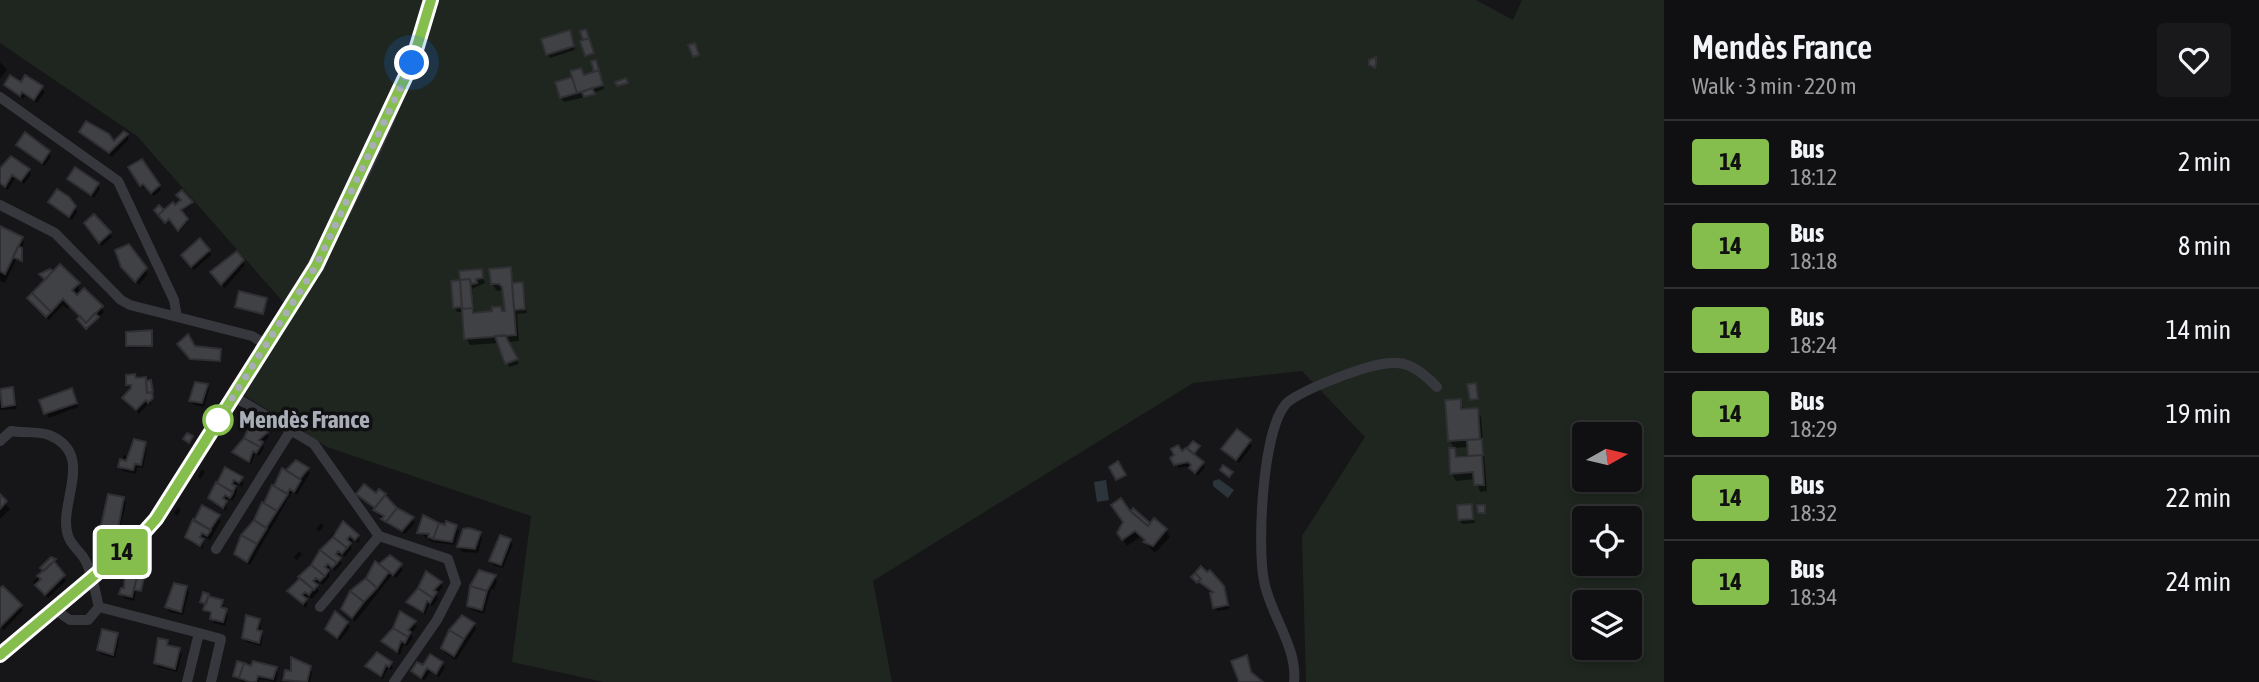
<!DOCTYPE html>
<html lang="en">
<head>
<meta charset="utf-8">
<style>
	body { margin:0; font-family:"Asap Condensed",sans-serif; background:#19191b; color:#f1f3f6; height:100vh; display:flex; flex-direction:column; font-size:26px; white-space:nowrap }
	* { box-sizing:border-box; margin:0 }
	p { font-size:23px; color:#9c9d9f }
	.icon { flex:none; width:38px; height:38px; fill:none; stroke:currentColor; stroke-width:2; stroke-linecap:round; stroke-linejoin:round }
	.map { position:relative; flex:1; overflow:hidden }
	.sheet { display:flex; flex-direction:column; background:#101012; width:595px }
	.sheet>* { flex:none }
	.badge { padding:0 14px; border-radius:5px; font-size:24px; line-height:46px }
	.needle { width:46px; rotate:82deg }
	.buttons { position:absolute; left:1572px; top:422px; display:grid; gap:14px }
	.buttons a { display:grid; place-items:center; width:70px; height:70px; border-radius:7px; background:#101012; box-shadow:0 4px 10px #0003,0 0 0 2px #303032; font-size:35px }
	.you { position:absolute; width:35px; height:35px; margin:-18px; border:5px solid #fff; border-radius:50%; background:#1a73e8; box-shadow:0 0 0 10px #1a73e833 }
	.map>.badge { position:absolute; translate:-50% -50%; box-shadow:0 0 0 4px #fff }
	.round { display:grid; place-items:center; flex:none; width:74px; height:74px; border-radius:7px; background:#19191b }
	.headline { display:flex; align-items:center; justify-content:space-between; height:119px; padding:0 28px }
	h1 { font-size:33px; font-weight:600; line-height:52px }
	ul { padding:0; list-style:none }
	li { display:flex; align-items:center; gap:21px; height:84px; padding:0 28px; border-top:2px solid #303032 }
	li div { flex:1 }
	li b { display:block; font-size:26px }
	li em { font-style:normal }
	li .badge { min-width:77px; font-weight:700; text-align:center }
	main { display:flex; flex:1; min-height:0 }
	.map>svg:first-child { display:block }
	.green { fill:#1e261f; fill-rule:evenodd }
	.water { fill:#2c353c }
	.shadow { fill:#0007 }
	.building { fill:#404145; stroke:#303034; stroke-width:2 }
	.lines { fill:none; stroke-linecap:round; stroke-linejoin:round }
	.minor { stroke:#37383d; stroke-width:10 }
	.tertiary { stroke:#37383d; stroke-width:14 }
	.line-casing { stroke:#fff; stroke-width:16 }
	.line { stroke:#85be4c; stroke-width:10 }
	.walk { stroke:#a8adb8; stroke-width:7; stroke-dasharray:0 12.6 }
	.stop-dot { fill:#fff; stroke:#85be4c; stroke-width:3.5 }
	.labels { text-anchor:middle; stroke-width:7; stroke-linejoin:round; paint-order:stroke }
	.stop-label { font-size:24px; font-weight:bold; fill:#a8adb8; stroke:#111113; text-anchor:start }
</style>
</head>
<body>
<main>
<div class="map">
<svg width="1664" height="682" viewBox="0 0 1664 682">
	<rect width="100%" height="100%" fill="#161618"/>
	<path class="green" d="M0,0H1476L1513,20L1522,0H1664V682H1306L1302,536L1365,437L1302,371L1193,383L873,581L892,682H604L512,662L531,516L327,447L245,396L284,303L137,136L0,43ZM1584,434H1629V480H1584ZM1584,518H1629V564H1584ZM1584,602H1629V648H1584Z"/>
	<path class="water" d="M1219,479L1234,490L1228,498L1213,486V481Z
		M1106,480L1109,500L1097,502L1094,482Z"/>
	<path class="shadow" d="M571,37L575,50L550,58L547,54Z
		M0,62L7,70L0,79Z
		M601,76L604,89L593,93L594,95L564,102L561,97L583,77Z
		M26,77L45,92L37,103L25,96L23,99L6,85L21,84Z
		M81,132L114,143L127,135L129,139L112,157Z
		M18,145L48,152L51,157L44,166Z
		M131,168L159,186L161,190L154,196L146,187L144,189Z
		M0,170H28L31,175L24,184L15,178L8,190L0,185Z
		M69,179L98,185L100,189L94,198Z
		M182,193L192,205L180,212L188,222L180,231L171,219L166,223L156,211L164,213L175,208L183,201Z
		M50,202L75,207L77,212L72,220Z
		M0,228L21,238L24,243L5,283L0,281Z
		M89,228L109,233L112,237L102,246Z
		M118,251L145,269L148,274L139,285Z
		M209,251L211,255L194,270L185,260Z
		M242,261L245,265L225,288L214,277Z
		M510,269L514,284H522L524,288L527,313L517,314L519,341L507,342L519,364L509,367L499,343L470,345L466,338L464,312H457L455,308L461,282L481,271L485,283L472,289L475,315L507,313L505,290L497,291L492,284Z
		M50,271L78,284L79,290L101,307L104,312L88,329L70,307L67,309L63,305L49,320L31,302Z
		M151,333L152,347L129,348L128,346Z
		M127,377L145,379L152,384L151,405L149,403L139,414L124,398L131,391Z
		M207,385L209,390L204,407L194,405L191,401Z
		M12,389L17,409L0,410V391Z
		M73,395L78,407L49,418L41,401Z
		M1460,401L1464,411L1477,410L1481,417L1487,491L1480,492L1476,479L1456,481L1452,474L1454,450L1458,457L1470,458L1469,447L1454,448L1450,441Z
		M1237,432L1252,446L1239,463L1223,449Z
		M266,433L269,437L262,444L264,448L259,456L255,454L251,465L237,456L235,452Z
		M144,443L147,448L143,468L137,467L136,474L123,471L120,466L124,461L123,455L129,456L130,450Z
		M1193,443L1199,449L1194,456L1205,467L1198,476L1190,466L1179,468L1172,458L1187,451Z
		M296,462L310,473L297,495L292,492L250,565L236,554L262,510L260,507L272,494L271,490Z
		M202,469L205,472L200,479L198,476Z
		M225,469L244,483L242,487L237,484V492L233,501L227,498L226,511L210,498Z
		M380,491L396,509L412,519L415,523L405,534L386,523L359,494L376,496Z
		M0,497L10,509L0,519Z
		M123,498L126,503L118,537L105,535L102,530Z
		M1471,506L1475,523L1462,524L1460,520Z
		M178,507L181,510L177,516L174,513Z
		M1133,511L1148,528L1166,530L1170,537L1155,553L1140,537L1127,546L1119,533L1123,530L1121,526L1136,518Z
		M218,517L221,521L210,540L204,537L203,549L189,541L187,537Z
		M321,523L324,526L319,532L316,529Z
		M438,524L456,527L459,531L454,545L432,542L419,532Z
		M334,532L358,536L360,540L358,543L353,540L350,544L352,548L345,557L341,554L338,558L342,563L335,571L331,567L328,571L330,576L323,585L319,582L316,585L319,591L312,599L308,596L305,599L308,605L306,608L289,592Z
		M480,533L482,538L478,553L462,552L459,547Z
		M510,540L513,544L503,568L494,566L491,561Z
		M299,551L302,554L297,560L294,557Z
		M51,559L66,581L48,598L33,582L45,571Z
		M384,560L400,565L403,570L396,578L392,575L355,622L343,609Z
		M1201,563L1224,590L1229,609L1217,611L1212,593L1193,577L1203,567Z
		M126,575L144,581L141,592L136,591L134,601L124,598L121,594L125,590Z
		M494,577L497,581L494,590L491,589L484,614L472,610L469,605Z
		M441,583L443,587L436,595L438,598L433,606L429,604L425,615L411,606L409,602Z
		M186,588L189,592L183,615L169,612L167,607Z
		M0,591L23,610L4,630L0,626Z
		M208,597L221,602L224,606L228,615L225,626L214,623L212,616L204,610L207,604L202,602Z
		M401,613L417,627L411,634L413,638L407,646L404,644L400,655L383,641L388,633L391,635Z
		M259,621L263,637L261,646L246,642L244,638Z
		M347,623L350,627L340,641L327,629Z
		M474,624L476,629L456,660L445,653L443,648Z
		M117,635L119,639L115,658L101,654L98,650Z
		M167,642L182,654L177,672L158,667L156,663Z
		M391,663L393,668L391,670L388,668L383,679L367,666Z
		M442,663L445,668L439,677L430,672L424,681L413,671Z
		M309,667L312,672L310,682L285,680L292,673Z
		M253,668L275,669L278,673L276,682L260,679L259,682H243L235,676Z"/>
	<path class="building" d="M586,29L589,38L583,40L580,31Z
		M570,30L574,46L546,55L541,39Z
		M589,38L594,53L585,56L580,41Z
		M695,43L699,55L693,57L688,45Z
		M1376,57V64L1375,68L1369,65V60Z
		M596,60L599,70L594,72L591,61Z
		M581,68L584,75L599,70L603,85L577,93L570,71Z
		M10,75L21,82L25,75L43,86L34,100L22,92L20,96L4,85Z
		M572,77L577,93L560,98L555,82Z
		M626,78L628,83L617,86L615,82Z
		M592,88L595,94L584,97L582,92Z
		M86,121L109,134L114,141L124,131L128,134L109,153L79,132Z
		M25,132L50,151L42,163L16,145Z
		M11,156L30,169L21,181L12,175L5,187L0,183V168Z
		M142,159L160,185L151,193L143,184L140,186L128,167Z
		M75,167L99,183L91,195L67,179Z
		M57,189L69,197L76,206L69,217L48,202Z
		M182,190L193,202L181,210L188,219L178,231L169,219L165,223L158,215L173,202L175,205L181,200L176,195Z
		M159,205L164,210L158,215L154,210Z
		M94,214L111,232L99,243L84,223Z
		M0,226L23,237L5,274L0,271Z
		M200,238L210,250L191,267L181,255Z
		M129,244L147,268L135,282L121,267L115,250Z
		M18,246L22,248V261L13,257Z
		M237,251L244,260L221,285L210,272Z
		M60,264L80,283L72,290L77,295L84,288L103,306L86,323L63,299L51,312L32,293Z
		M511,267L516,335L464,339L462,309L473,308V313L492,311V307H501L502,311H505L502,287L499,284H491L489,269Z
		M50,269L53,271L45,280L39,274Z
		M482,269L483,278L476,279L477,283L471,284L470,279L460,280L459,271Z
		M470,279L473,308L462,309L460,280Z
		M460,280L462,307L453,308L451,281Z
		M523,282L525,309L514,310L512,283Z
		M239,291L267,298L263,314L235,307Z
		M32,293L51,312L46,317L27,298Z
		M95,313L99,317L86,329L77,319L80,316L86,323Z
		M152,330V346H126V332Z
		M188,334L195,346L221,349L220,361L190,359L177,344Z
		M505,335L518,359L505,364L495,336Z
		M135,374L136,378L146,377L147,393L152,392L153,398L148,403L146,400L136,410L122,398L131,388V385H126V375Z
		M151,380L153,392L147,393L146,381Z
		M195,382L208,384L202,403L189,401Z
		M1476,383L1478,399L1470,400L1467,384Z
		M13,387L15,405L2,407L0,389Z
		M72,388L77,403L44,414L39,400Z
		M1461,399V409L1478,408L1480,439L1448,441L1445,400Z
		M251,422L268,432L259,440L263,442L260,447L244,438Z
		M1237,429L1251,440L1236,460L1221,449Z
		M187,433L193,436L189,443L183,439Z
		M244,438L260,447L256,453L253,451L249,462L232,452Z
		M134,439L146,442L141,465L135,464L133,470L118,467L120,459L126,461Z
		M1482,439L1483,455L1468,456L1467,440Z
		M1193,441L1200,446L1194,454L1187,448Z
		M1178,445L1182,451L1186,448L1204,462L1195,473L1189,468L1191,465L1188,462L1174,465L1170,458L1174,455L1171,449Z
		M1449,448H1455L1456,457L1482,455L1484,485H1474L1473,472L1450,474Z
		M296,460L309,468L300,479L286,470Z
		M1118,461L1126,475L1116,480L1109,467Z
		M1223,465L1233,472L1229,477L1220,470Z
		M225,467L243,477L239,483L234,480L232,484L236,486L233,492L217,483Z
		M282,468L301,480L294,492L290,489L287,494L274,486Z
		M216,482L233,493L230,498L225,495L223,498L227,501L223,508L208,498Z
		M364,484L376,493L379,489L386,494L375,508L356,494Z
		M272,485L288,494L277,511L264,503Z
		M0,494L7,501L0,509Z
		M108,494L124,497L117,534L100,530Z
		M385,495L397,508L386,522L381,519L384,516L373,510Z
		M1121,498L1130,511L1148,526L1154,518L1167,529L1153,546L1143,542L1145,540L1135,531L1122,540L1117,533L1123,522L1111,505Z
		M262,502L277,511L266,528L254,520Z
		M1472,504L1473,519L1458,520L1457,505Z
		M202,505L220,515L210,530L194,521Z
		M1477,505H1485V513H1478Z
		M397,508L414,517L402,531L386,522Z
		M1133,508L1150,523L1148,526L1131,511Z
		M423,515L439,523L433,539L428,537L429,534L417,533Z
		M193,519L211,530L207,536L202,533L200,537L204,539L200,546L185,537Z
		M254,520L267,528L257,544L241,535Z
		M343,521L359,535L355,540L350,536L347,539L351,543L347,548L333,537Z
		M446,521L457,525L452,542L433,539L439,523L445,525Z
		M469,528L481,532L475,549L457,547L463,529Z
		M241,535L257,544L247,562L234,554Z
		M500,535L511,539L501,565L489,561Z
		M333,537L347,548L342,554L338,551L336,554L341,558L337,563L320,550Z
		M320,550L337,563L332,568L328,564L325,567L329,570L325,576L311,565Z
		M390,555L402,564L393,575L379,564Z
		M51,557L56,559L44,571L40,568Z
		M54,561L65,575L45,595L35,585L41,579L37,576Z
		M375,561L389,572L377,588L366,578Z
		M311,565L325,576L320,581L316,578L313,581L318,585L314,590L298,577Z
		M1201,566L1207,572L1210,570L1224,586L1228,605L1213,608L1210,593L1213,592L1198,581L1201,579L1195,573Z
		M479,570L496,575L487,591L470,586Z
		M426,571L442,582L434,590L437,592L433,598L418,588Z
		M125,573L137,576L132,597L119,594L121,588H124Z
		M1195,573L1201,579L1197,583L1191,577Z
		M137,576L144,578L141,591L134,590Z
		M300,578L313,589L309,595L305,592L302,595L307,599L303,604L287,591Z
		M366,578L377,588L364,602L350,591Z
		M174,583L187,586L181,612L165,607Z
		M3,586L22,605L0,627V588Z
		M470,586L487,591L482,610L467,606Z
		M418,588L433,598L430,603L427,601L423,612L406,602Z
		M350,591L364,602L352,618L341,609Z
		M203,592L209,594L206,604L200,602Z
		M208,596L223,600L221,607L227,609L223,622L210,619L211,612L203,610Z
		M335,611L348,622L337,638L325,629Z
		M400,611L416,621L408,630L411,632L408,637L393,628Z
		M246,615L260,619L257,630L262,631L259,643L242,638Z
		M462,615L475,623L464,639L449,630Z
		M393,628L408,637L405,643L401,641L397,652L381,641Z
		M102,629L118,633L113,655L97,650Z
		M449,630L464,639L454,656L441,648Z
		M158,638L168,640L167,645L180,648L175,669L154,663Z
		M377,652L392,662L389,667L386,665L381,676L365,666Z
		M430,654L443,662L436,674L427,668L421,678L411,671L417,662L423,665Z
		M1247,655L1251,672L1263,682H1239L1231,661Z
		M291,657L311,666L307,682L283,680L285,670L291,671Z
		M237,661L244,663L239,678L233,676Z
		M253,661L277,667L273,679L258,676L256,682H250L239,678L244,663L251,666Z"/>
	<g class="lines">
		<path class="minor" d="M0,97L118,181L174,300L177,317
			M0,205L55,233L121,300L130,305L252,336L265,344
			M233,396L314,444L379,536L448,559L456,583L437,620L394,682
			M0,441L11,431C22,433 38,431 49,435C98,455 55,506 69,538C72,546 81,552 85,560C93,574 95,592 99,607L88,620H70L54,609
			M216,549L291,430
			M99,607L199,633L187,682
			M320,607L379,536
			M199,633L221,639L211,682
			M1294,682C1298,648 1270,614 1264,581C1257,547 1262,422 1289,401C1306,389 1343,375 1362,369C1398,358 1411,360 1437,387"/>
		<path class="tertiary" d="M0,655L139,538L156,519C261,355 376,189 431,0"/>
	</g>
	<g class="lines">
		<g class="line-casing">
			<path id="line" d="M0,655L139,538L156,519L316,266L412,63L431,0"/>
		</g>
		<use href="#line" class="line"/>
		<path class="walk" d="M218,420L215,425L316,266L412,63"/>
	</g>
	<circle class="stop-dot" cx="218" cy="420" r="14"/>
	<g class="labels">
		<g class="stop-label">
			<text x="239" y="428">Mendès France</text>
		</g>
	</g>
</svg>
<div class="buttons">
<a><svg class="needle" viewBox="-14 -14 28 28"><path d="M0-13l5 13h-10z" fill="#e53935"/><path d="M0 13l5-13h-10z" fill="#9c9d9f"/></svg></a>
<a><svg class="icon" aria-label="locate" viewBox="0 0 24 24"><circle cx="12" cy="12" r="6"/><path d="M12 2v4M12 18v4M2 12h4M18 12h4"/></svg></a>
<a><svg class="icon" aria-label="layers" viewBox="0 0 24 24"><path d="M12 4l9 5-9 5-9-5zM3 14l9 5 9-5"/></svg></a>
</div>
<div class="you" style="left:412px;top:63px"></div>
<b class="badge" style="left:122px;top:552px;background:#85be4c;color:#111">14</b>
</div>
<section class="sheet">
<div class="headline"><div><h1>Mendès France</h1><p>Walk · 3 min · 220 m</p></div><a class="round"><svg class="icon" aria-label="heart" viewBox="0 0 24 24"><path d="M12 20l-8-8c-3-5 5-10 8-4 3-6 11-1 8 4z"/></svg></a></div>
<ul>
<li><span class="badge" style="background:#85be4c;color:#111">14</span><div><b>Bus</b><p>18:12</p></div><em>2 min</em></li>
<li><span class="badge" style="background:#85be4c;color:#111">14</span><div><b>Bus</b><p>18:18</p></div><em>8 min</em></li>
<li><span class="badge" style="background:#85be4c;color:#111">14</span><div><b>Bus</b><p>18:24</p></div><em>14 min</em></li>
<li><span class="badge" style="background:#85be4c;color:#111">14</span><div><b>Bus</b><p>18:29</p></div><em>19 min</em></li>
<li><span class="badge" style="background:#85be4c;color:#111">14</span><div><b>Bus</b><p>18:32</p></div><em>22 min</em></li>
<li><span class="badge" style="background:#85be4c;color:#111">14</span><div><b>Bus</b><p>18:34</p></div><em>24 min</em></li>
</ul>
</section>
</main>
</body>
</html>
